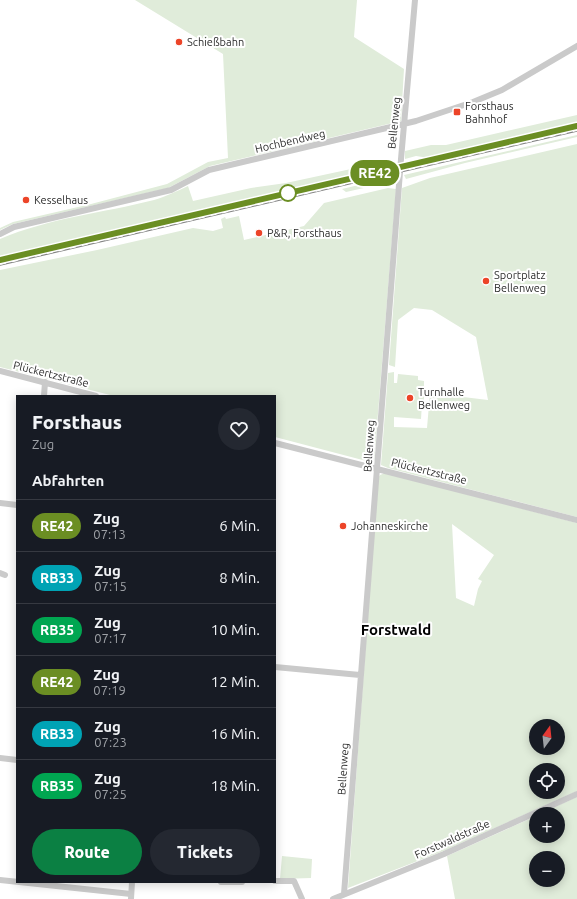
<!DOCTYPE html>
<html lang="de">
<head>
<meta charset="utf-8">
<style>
	body { margin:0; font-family:Ubuntu,sans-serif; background:#242831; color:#f1f3f6; height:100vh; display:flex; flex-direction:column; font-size:15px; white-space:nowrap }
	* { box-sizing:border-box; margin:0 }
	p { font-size:13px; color:#9ea1a6 }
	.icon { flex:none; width:22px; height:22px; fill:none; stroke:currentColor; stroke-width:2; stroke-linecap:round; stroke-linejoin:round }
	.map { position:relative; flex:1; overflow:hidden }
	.side { position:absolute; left:16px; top:395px; width:260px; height:488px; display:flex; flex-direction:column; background:#171b24; border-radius:0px; box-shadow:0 2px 10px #0003 }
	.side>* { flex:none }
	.badge { padding:0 8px; border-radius:13px; font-size:14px; line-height:26px }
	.needle { width:26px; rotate:15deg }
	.controls { position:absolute; left:529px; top:719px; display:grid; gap:8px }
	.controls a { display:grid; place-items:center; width:36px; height:36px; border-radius:50%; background:#171b24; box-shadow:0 2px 10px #0003; font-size:20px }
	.map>.badge { position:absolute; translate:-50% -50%; box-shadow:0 0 0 2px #fff }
	h2 { padding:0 16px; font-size:15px; line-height:36px }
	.round { display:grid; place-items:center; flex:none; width:42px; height:42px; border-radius:21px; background:#242831 }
	.summary { display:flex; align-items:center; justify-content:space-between; height:68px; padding:0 16px }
	h1 { font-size:19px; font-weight:800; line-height:30px }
	.action { display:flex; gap:8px; margin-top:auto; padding:8px 16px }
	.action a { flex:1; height:46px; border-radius:24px; background:#0b8043; color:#fff; font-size:16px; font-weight:800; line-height:46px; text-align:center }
	.action a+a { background:#242831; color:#f1f3f6 }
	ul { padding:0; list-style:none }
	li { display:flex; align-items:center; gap:12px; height:52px; padding:0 16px; border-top:1px solid #363941 }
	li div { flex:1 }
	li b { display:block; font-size:15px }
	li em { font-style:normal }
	li .badge { min-width:44px; font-weight:700; text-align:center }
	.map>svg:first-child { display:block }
	.green { fill:#e0ecda; fill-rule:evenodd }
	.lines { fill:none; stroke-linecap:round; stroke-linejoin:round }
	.minor { stroke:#cacaca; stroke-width:6 }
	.rail-casing { stroke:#828282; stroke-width:3.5 }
	.rail { stroke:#fff; stroke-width:2; stroke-dasharray:6; stroke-linecap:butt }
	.line-casing { stroke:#fff; stroke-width:9 }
	.line { stroke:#6b8e23; stroke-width:6 }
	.poi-dot { fill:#ec4428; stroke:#fff; stroke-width:1.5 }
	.stop-dot { fill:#fff; stroke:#6b8e23; stroke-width:2 }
	.labels { text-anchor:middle; stroke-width:4; stroke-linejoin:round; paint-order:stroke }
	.poi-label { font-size:11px; fill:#2d2d2d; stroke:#fff; text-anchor:start }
	.street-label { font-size:11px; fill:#2d2d2d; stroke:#fff }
	.district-label { font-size:15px; font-weight:bold; fill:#000; stroke:#fff }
</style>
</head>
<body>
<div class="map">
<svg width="577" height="899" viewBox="0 0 577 899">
	<rect width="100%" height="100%" fill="#fff"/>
	<path class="green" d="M135,0H357L354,37L404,69L401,121L210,166L168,188L13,224L0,230V228L13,222L91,204L167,184L208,162L228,158L223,54Z
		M577,115V123L429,158L416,156L405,159V151L431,145H446Z
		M577,135V137L465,163L406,179L404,175Z
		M577,144V517L388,468L381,465L388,373L394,372V383H397L398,374L418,376V380L424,381V402L422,403L421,419L394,417V427L427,428L430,393L488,400L476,337L432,310L414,308L398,320L395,367L389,365L402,188L430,178Z
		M393,163L362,170V172L0,257V239C49,218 103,213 154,200C165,197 177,191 188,186L193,201L251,188L286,183L351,169L352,172Z
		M396,176L395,181L346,192L342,189Z
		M388,188L396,189L374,463L275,437V396H114L0,367V270L97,250L193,228L213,231L223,228L221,219L225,217L226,219L239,216L244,240L304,226L324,203Z
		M385,473L577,523V791L446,850L348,888L378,478L380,475ZM452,524L494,555L478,579L482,581L478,589L474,606L456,598ZM536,726H558V748H536ZM536,770H558V792H536Z
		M577,797V899H455L447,856L536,816V836H558V814H539ZM536,858H558V880H536Z
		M282,856L312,859L311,878L280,879Z"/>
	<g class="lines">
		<path class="minor" d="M0,234L14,227L171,190L209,170L416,121L473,102L502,90L577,46
			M0,371L96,396
			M44,396L45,382
			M275,443L577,520
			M0,503L17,505
			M0,573L5,575
			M275,667L360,675
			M0,758L17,760
			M0,880L131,894
			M275,881H294L302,899
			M221,882H242
			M344,894L401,159L415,0
			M131,899L132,882
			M333,899L444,854L577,794"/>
		<g class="rail-casing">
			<path id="rail" d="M0,264L577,130"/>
		</g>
		<use href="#rail" class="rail"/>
	</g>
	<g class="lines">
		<g class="line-casing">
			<path id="line" d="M0,260L577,126"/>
		</g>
		<use href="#line" class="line"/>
	</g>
	<g class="poi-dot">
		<circle cx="179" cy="42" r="4"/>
		<rect x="453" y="108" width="8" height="8" rx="2"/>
		<circle cx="26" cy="200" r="4"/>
		<circle cx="259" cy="233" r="4"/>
		<circle cx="486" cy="281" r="4"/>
		<circle cx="410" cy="398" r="4"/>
		<circle cx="343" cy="526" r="4"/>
	</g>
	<circle class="stop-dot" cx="288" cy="193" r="8"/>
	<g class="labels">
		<g class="poi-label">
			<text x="187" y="46">Schießbahn</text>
			<text x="465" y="110">Forsthaus<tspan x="465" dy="13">Bahnhof</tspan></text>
			<text x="34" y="204">Kesselhaus</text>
			<text x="267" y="237">P&amp;R, Forsthaus</text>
			<text x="494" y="279">Sportplatz<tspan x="494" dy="13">Bellenweg</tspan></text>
			<text x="418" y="396">Turnhalle<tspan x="418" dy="13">Bellenweg</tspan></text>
			<text x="351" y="530">Johanneskirche</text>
		</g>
		<g class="street-label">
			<text transform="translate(394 123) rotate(-84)" y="4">Bellenweg</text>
			<text transform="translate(290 141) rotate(-13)" y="4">Hochbendweg</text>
			<text transform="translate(51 374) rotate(14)" y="4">Plückertzstraße</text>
			<text transform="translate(369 446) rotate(-86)" y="4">Bellenweg</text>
			<text transform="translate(429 471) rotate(14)" y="4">Plückertzstraße</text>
			<text transform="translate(343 769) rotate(-86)" y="4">Bellenweg</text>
			<text transform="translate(452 839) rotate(-24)" y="4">Forstwaldstraße</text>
		</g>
		<g class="district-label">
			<text x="396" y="635">Forstwald</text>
		</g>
	</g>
</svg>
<div class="controls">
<a><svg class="needle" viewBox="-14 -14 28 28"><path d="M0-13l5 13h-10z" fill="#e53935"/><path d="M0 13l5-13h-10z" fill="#9ea1a6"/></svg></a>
<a><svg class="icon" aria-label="locate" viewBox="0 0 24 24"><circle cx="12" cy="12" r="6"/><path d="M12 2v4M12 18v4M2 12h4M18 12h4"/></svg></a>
<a>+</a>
<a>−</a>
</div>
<b class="badge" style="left:375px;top:173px;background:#6b8e23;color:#fff">RE42</b>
<section class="side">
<div class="summary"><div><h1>Forsthaus</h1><p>Zug</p></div><a class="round"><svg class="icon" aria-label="heart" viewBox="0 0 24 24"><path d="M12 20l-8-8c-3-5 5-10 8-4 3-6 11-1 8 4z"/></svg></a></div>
<h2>Abfahrten</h2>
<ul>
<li><span class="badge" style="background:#6b8e23;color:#fff">RE42</span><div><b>Zug</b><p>07:13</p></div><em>6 Min.</em></li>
<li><span class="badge" style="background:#00a3b4;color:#fff">RB33</span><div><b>Zug</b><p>07:15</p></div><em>8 Min.</em></li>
<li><span class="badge" style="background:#00a651;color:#fff">RB35</span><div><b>Zug</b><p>07:17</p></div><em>10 Min.</em></li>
<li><span class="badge" style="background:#6b8e23;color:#fff">RE42</span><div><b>Zug</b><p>07:19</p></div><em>12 Min.</em></li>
<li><span class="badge" style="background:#00a3b4;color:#fff">RB33</span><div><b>Zug</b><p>07:23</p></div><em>16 Min.</em></li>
<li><span class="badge" style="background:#00a651;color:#fff">RB35</span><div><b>Zug</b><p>07:25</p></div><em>18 Min.</em></li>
</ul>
<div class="action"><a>Route</a><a>Tickets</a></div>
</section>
</div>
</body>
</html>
